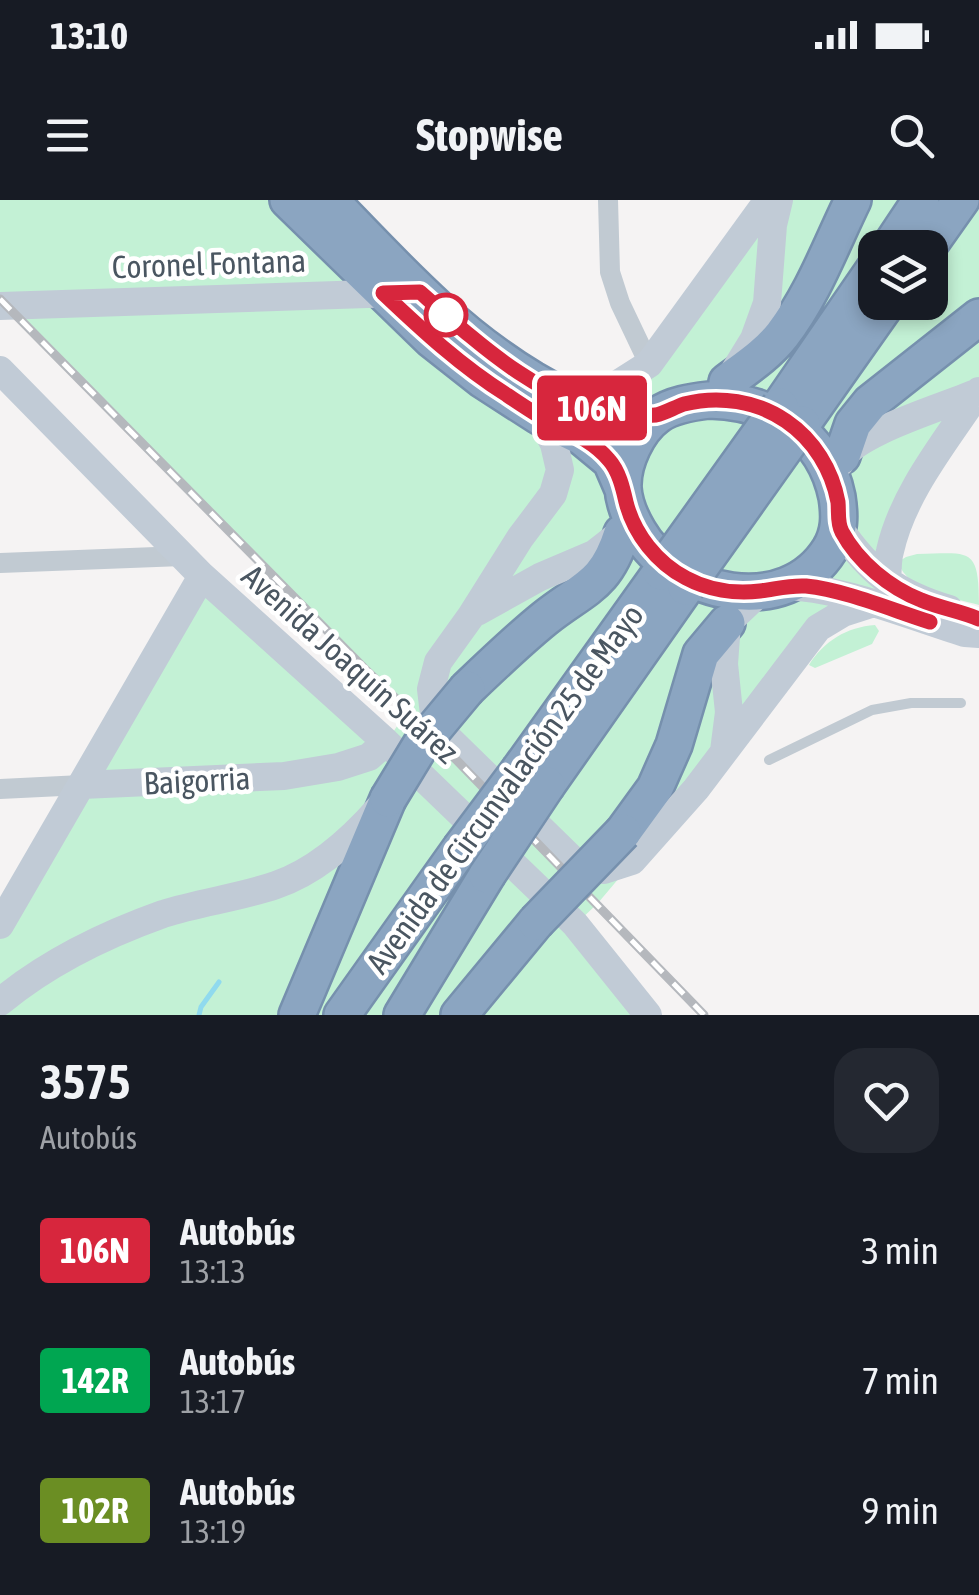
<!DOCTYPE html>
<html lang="es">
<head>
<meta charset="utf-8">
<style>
	body { margin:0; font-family:"Asap Condensed",sans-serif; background:#242831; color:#f1f3f6; height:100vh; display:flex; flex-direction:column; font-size:38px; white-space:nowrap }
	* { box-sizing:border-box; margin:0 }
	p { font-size:32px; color:#9ea1a6 }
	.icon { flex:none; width:55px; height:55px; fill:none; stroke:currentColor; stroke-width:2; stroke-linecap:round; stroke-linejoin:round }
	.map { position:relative; height:815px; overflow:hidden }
	.sheet { display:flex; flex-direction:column; background:#171b24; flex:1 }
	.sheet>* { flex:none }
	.badge { padding:0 20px; border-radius:8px; font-size:35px; line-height:65px }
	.tools { position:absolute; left:858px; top:30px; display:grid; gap:20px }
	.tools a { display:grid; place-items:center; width:90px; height:90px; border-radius:20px; background:#171b24; box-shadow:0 5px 15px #0003; font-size:50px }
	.map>.badge { position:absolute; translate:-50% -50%; box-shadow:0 0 0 5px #fff }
	.round { display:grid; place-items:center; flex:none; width:105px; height:105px; border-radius:30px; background:#242831 }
	.headline { display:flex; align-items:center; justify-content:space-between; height:170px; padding:0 40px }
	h1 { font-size:48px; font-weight:700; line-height:75px }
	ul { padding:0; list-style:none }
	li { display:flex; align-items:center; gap:30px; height:130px; padding:0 40px }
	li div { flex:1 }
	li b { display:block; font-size:38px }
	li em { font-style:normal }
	li .badge { min-width:110px; font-weight:700; text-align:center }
	.status { display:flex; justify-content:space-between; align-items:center; height:70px; padding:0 50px; background:#171b24; direction:ltr }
	.status svg { height:28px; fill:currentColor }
	header { display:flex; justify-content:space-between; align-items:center; height:130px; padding:0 40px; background:#171b24; font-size:45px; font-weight:700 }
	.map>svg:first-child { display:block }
	.green { fill:#c3f1d5; fill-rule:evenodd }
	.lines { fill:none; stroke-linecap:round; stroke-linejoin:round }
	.stream { stroke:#90daee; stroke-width:5 }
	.highway-casing { stroke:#7690ad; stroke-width:40 }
	.lane { stroke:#c1cad2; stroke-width:10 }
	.street { stroke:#c1cad2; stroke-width:20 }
	.secondary { stroke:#c1cbd6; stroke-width:28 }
	.highway { stroke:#8ba5c1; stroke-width:35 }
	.rail-casing { stroke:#b5b8bd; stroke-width:9 }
	.rail { stroke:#fff; stroke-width:5; stroke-dasharray:15; stroke-linecap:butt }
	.highway-bridge-casing { stroke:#7690ad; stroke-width:40; stroke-linecap:butt }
	.highway-bridge { stroke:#8ba5c1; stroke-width:35 }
	.line-casing { stroke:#fff; stroke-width:22 }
	.line { stroke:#d7263d; stroke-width:15 }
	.stop-dot { fill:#fff; stroke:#d7263d; stroke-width:5 }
	.labels { text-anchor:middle; stroke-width:9; stroke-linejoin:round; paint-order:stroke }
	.street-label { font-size:32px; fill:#4a5661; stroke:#fff }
</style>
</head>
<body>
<div class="status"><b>13:10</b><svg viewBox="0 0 49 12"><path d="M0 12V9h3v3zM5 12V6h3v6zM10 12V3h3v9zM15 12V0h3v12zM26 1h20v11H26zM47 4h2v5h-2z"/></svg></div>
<header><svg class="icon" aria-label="menu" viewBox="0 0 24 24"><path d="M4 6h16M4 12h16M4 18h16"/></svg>Stopwise<svg class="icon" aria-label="search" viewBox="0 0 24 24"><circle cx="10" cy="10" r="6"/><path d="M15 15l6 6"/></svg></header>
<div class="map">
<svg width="979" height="815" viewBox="0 0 979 815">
	<rect width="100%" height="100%" fill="#f5f3f3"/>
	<path class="green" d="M0,0H330L483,180L616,185L768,0H979V191L917,287L887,382L843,413L598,703L576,724L648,815H0V725L202,376L387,541L408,510L8,106H0ZM875,48H930V102H875Z
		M917,354C970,353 979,346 979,405C952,397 909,393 898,362L906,357Z
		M875,425L879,431L872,444L815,468L809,465C824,441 847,427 875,425Z"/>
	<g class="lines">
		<path class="stream" d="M199,815L201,807L219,782"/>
		<g class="highway-casing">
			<path id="highway" d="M288,0L431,139L483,180L539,216L582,237L611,261L623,289
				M330,0C393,65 454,133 533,180C551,190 569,201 588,207C611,215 634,215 658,215
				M889,48L921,0
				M927,48L961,0
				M727,182C747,167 767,154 782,135C813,95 831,45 853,0
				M709,200C771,201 824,233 837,297C840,316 840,332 830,349C786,420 675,396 638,331C631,319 624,303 623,288C622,263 637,230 658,215C672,205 692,202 709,200Z
				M780,206L875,68
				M802,224L888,102
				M842,256L853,224L870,203L979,117
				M467,489C492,465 517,441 544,419C584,387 605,387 622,333
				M520,569L661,372
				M547,585L686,387
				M623,632L655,588L674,545L701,454L727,423
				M297,815L388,599
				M342,815L460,649
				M402,815L487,675
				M459,815L536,722"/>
		</g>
		<path class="lane" d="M769,560L872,510L911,503H961"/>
		<path class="street" d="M608,0L610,72L620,103L649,164
			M0,363L182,356
			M0,589L82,585"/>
		<path class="secondary" d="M0,106L398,93
			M0,170L202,376L386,542L575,724L648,815
			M735,170L754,139L767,103L773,25L779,0
			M561,194L591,193L616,185L649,164L768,0
			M539,216L554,244L560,270L553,294L520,338L471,416L438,462L431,489L434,514L448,538L578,665L604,670L632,661L696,589L818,428L843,413L871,404
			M840,263C850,233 948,206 978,192
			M839,328C871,374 896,393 949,409
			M887,382C888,372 887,361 890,351C903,292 947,240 979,191
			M781,386C843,387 906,415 965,433L979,434
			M477,412L540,377L594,354L622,332
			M724,551L729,512L724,464L727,423L761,391
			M82,585L284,576L338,567L369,557L386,542
			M0,725L202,376
			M0,802C48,762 104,735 163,714C200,702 239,698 276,685C317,671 352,639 380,607"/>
		<use href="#highway" class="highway"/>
		<g class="rail-casing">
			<path id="rail" d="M0,99L364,468L408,510L704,815"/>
		</g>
		<use href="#rail" class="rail"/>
		<g class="highway-bridge-casing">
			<path id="highway-bridge" d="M661,372L780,206
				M686,387L802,224
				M388,599L422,543L467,489
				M460,649L520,569
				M487,675L547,585
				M536,722L623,632"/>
		</g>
		<use href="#highway-bridge" class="highway-bridge"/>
	</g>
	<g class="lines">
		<g class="line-casing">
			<path id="line" d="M930,422C892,410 845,390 806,386C789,385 776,389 760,391C735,394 708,390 686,378C657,363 634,334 626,302C623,289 619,271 609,260C591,238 563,229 539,216C528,209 517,202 507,195C461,166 422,130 383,93L420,92C475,141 548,209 626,215C635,215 647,216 656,215C665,213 675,207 684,204C719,195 757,201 786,221C814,240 832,270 838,302C839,312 837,323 842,332C858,362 890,388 921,400C940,408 960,411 979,419"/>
		</g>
		<use href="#line" class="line"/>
	</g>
	<circle class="stop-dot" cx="446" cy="115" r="20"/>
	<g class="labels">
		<g class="street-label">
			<text transform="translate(209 64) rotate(-2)" y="11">Coronel Fontana</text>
			<text transform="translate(350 464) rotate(42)" y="11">Avenida Joaquín Suárez</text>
			<text transform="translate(197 581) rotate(-3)" y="11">Baigorria</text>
			<text transform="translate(505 589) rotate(-54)" y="11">Avenida de Circunvalación 25 de Mayo</text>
		</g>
	</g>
</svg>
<div class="tools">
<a><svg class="icon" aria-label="layers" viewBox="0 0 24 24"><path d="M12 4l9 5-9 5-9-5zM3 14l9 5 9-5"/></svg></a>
</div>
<b class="badge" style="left:592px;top:208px;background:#d7263d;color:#fff">106N</b>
</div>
<section class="sheet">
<div class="headline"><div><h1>3575</h1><p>Autobús</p></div><a class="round"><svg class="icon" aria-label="heart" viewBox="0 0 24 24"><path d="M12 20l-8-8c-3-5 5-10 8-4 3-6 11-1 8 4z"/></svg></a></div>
<ul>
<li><span class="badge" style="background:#d7263d;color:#fff">106N</span><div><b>Autobús</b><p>13:13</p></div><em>3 min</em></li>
<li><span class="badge" style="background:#00a651;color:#fff">142R</span><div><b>Autobús</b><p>13:17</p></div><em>7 min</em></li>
<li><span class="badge" style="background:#6b8e23;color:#fff">102R</span><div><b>Autobús</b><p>13:19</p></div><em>9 min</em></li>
</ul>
</section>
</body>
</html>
